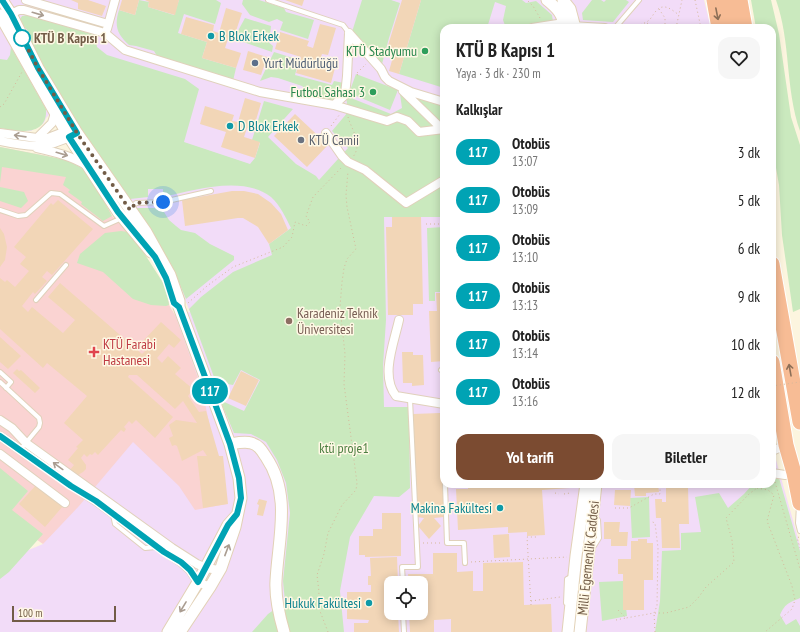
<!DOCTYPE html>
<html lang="tr">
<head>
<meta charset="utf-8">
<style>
	body { margin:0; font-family:"PT Sans Narrow",sans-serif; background:#f6f6f6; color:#222; height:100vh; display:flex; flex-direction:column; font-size:15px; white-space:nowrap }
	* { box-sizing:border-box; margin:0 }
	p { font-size:13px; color:#767676 }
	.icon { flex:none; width:22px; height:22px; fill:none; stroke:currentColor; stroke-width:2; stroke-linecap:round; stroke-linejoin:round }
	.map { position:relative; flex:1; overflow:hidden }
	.details { position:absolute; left:440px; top:24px; width:336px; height:464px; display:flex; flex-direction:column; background:#fff; border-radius:12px; box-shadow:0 2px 10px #0003 }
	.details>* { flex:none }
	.badge { padding:0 8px; border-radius:13px; font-size:14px; line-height:26px }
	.buttons { position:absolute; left:384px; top:576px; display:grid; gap:8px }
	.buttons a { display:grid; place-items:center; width:44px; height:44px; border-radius:8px; background:#fff; box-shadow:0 2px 10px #0003; font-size:20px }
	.scale { position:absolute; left:12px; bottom:10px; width:104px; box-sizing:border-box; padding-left:4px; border:2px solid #725c47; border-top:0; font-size:11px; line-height:14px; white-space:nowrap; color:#725c47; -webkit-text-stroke:3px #fff8e5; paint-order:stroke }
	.you { position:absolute; width:20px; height:20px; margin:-10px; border:3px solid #fff; border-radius:50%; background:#1a73e8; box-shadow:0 0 0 6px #1a73e833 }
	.map>.badge { position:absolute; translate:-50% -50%; box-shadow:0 0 0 2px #fff }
	h2 { padding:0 16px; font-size:15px; line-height:36px }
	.round { display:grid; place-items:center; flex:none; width:42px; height:42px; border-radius:12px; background:#f6f6f6 }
	.overview { display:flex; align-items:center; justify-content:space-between; height:68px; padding:0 16px }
	h1 { font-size:19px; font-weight:600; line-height:30px }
	.cta { display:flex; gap:8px; margin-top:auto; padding:8px 16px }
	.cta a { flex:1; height:46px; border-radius:12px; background:#7b4b31; color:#fff; font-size:16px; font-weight:600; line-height:46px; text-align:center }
	.cta a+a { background:#f6f6f6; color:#222 }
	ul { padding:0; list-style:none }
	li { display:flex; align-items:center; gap:12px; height:48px; padding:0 16px }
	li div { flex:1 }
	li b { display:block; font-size:15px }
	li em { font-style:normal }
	li .badge { min-width:44px; font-weight:700; text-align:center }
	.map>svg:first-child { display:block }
	.education { fill:#f2dcf8; fill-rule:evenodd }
	.medical { fill:#fad3d2 }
	.green { fill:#cae9be }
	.building { fill:#f2d6b7 }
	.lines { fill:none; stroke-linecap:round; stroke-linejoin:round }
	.lane-casing { stroke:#e0d1bb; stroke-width:6 }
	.street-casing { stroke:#e0d1bb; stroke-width:10 }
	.secondary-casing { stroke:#e2d1b6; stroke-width:13 }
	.highway-casing { stroke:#fff; stroke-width:17 }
	.path { stroke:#d6b99b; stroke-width:1; stroke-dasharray:1 3; stroke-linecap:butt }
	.lane { stroke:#fff; stroke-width:4 }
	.street { stroke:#fff; stroke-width:8 }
	.secondary { stroke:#fff; stroke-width:11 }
	.highway { stroke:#f7bc95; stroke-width:15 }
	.path-bridge { stroke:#d6b99b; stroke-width:1; stroke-dasharray:1 3; stroke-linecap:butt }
	.oneway { stroke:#aa9d91 }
	.oneway2 { stroke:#8d6f57 }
	.line-casing { stroke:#fff; stroke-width:9 }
	.line { stroke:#00a3b4; stroke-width:6 }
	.walk { stroke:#725c47; stroke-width:4; stroke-dasharray:0 7.2 }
	.culture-dot { fill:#0f9aa8; stroke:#fff8e5; stroke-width:1.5 }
	.stop-dot { fill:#fff; stroke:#00a3b4; stroke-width:2 }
	.leisure-dot { fill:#2e9e5b; stroke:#fff8e5; stroke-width:1.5 }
	.service-dot { fill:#5c6f8a; stroke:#fff8e5; stroke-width:1.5 }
	.worship-dot { fill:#6b7280; stroke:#fff8e5; stroke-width:1.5 }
	.education-dot { fill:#8d6e63; stroke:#fff8e5; stroke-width:1.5 }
	.health-dot { fill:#e0444e; stroke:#fff8e5; stroke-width:1.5 }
	.labels { text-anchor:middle; stroke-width:3; stroke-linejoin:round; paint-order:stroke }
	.culture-label { font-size:14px; fill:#0d838f; stroke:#fff8e5; text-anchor:start }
	.stop-label { font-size:14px; font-weight:bold; fill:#725c47; stroke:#fff8e5; text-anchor:start }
	.leisure-label { font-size:14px; fill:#27864d; stroke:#fff8e5; text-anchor:end }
	.service-label { font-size:14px; fill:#4e5e75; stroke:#fff8e5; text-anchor:start }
	.worship-label { font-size:14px; fill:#5b616d; stroke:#fff8e5; text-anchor:start }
	.education-label { font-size:14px; fill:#785e54; stroke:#fff8e5; text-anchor:start }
	.health-label { font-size:14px; fill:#be3a42; stroke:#fff8e5; text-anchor:start }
	.park-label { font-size:14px; fill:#4c7e41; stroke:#fff8e5 }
	.street-label { font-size:14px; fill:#725c47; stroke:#fff8e5 }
</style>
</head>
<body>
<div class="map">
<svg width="800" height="632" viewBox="0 0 800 632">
	<rect width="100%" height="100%" fill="#fcf5df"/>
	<path class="education" d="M0,0H704L711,28H444V484H772V434L776,460L800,545V632H0V562L43,544L171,315L190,312L172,266L145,220L106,166L63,101L46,118L44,123L31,131H22L0,128ZM391,583H421V613H391Z"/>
	<path class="medical" d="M0,147L47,156L80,167L95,185L112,216L128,232L167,289L169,305L175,315L202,389L226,504L195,510L179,486L133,442L79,506L43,544L0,514Z"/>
	<path class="green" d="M139,0L149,2L148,7L174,15L179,0H216L221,3L215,24L184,14L178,33L207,42L202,58L236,68L233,81L157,56L154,51L136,46L129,45C117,34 114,26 119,10L135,15Z
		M243,0H259L284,8L286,12L314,20L308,39L280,30L283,22L277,19L269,22L250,15L242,4Z
		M362,0H391L400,3L389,38L383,36L389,38L382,64L352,32Z
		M421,0H522L526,3L536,1L552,15L554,28H506L503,20L506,6L495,2L487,28H444V88L399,74Z
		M592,0H601L604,2L606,0H626L629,2L613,22L583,20L582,13Z
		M751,0H771L779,34L791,117L800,145V309L793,312L782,235L779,185L772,145V28H756Z
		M776,0H800V131C785,88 791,42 776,0Z
		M28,15L95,35L97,47L107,55L185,79L199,89L184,142L250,164L255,158L260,143L252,140L264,101L293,109L268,137L296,164L316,176L319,180L348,148L332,131L348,112L346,96L391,114L402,108L400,94L426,117L444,137V217H384L386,320L383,366L384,407H409L410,488L399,497L374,496L350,537L340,591L344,632H252L268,614L285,602L283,581L290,513L286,483L277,460L266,442L251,434L234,433L220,400L244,411L260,380L241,370L233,385L222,383L218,388L189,309L201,297L233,272L272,255L269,244L291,228C286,218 280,205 271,197C243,175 194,190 163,197V189H148V197L130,199L81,131L33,49C32,42 31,36 27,30C24,26 21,24 20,19L22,16Z
		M245,18L271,26L270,36L267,41L273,46L272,52L235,39L239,29Z
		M11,47L46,109C48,137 18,132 0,128V59L7,60L10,55Z
		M274,52L299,60L295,75L332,85L334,81L344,83L343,93L333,102L309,97L307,90L302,86L278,78L271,77L260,81Z
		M356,74L398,90L390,110L349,93Z
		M412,95L444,105V125H442Z
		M0,147L67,160L80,167L85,171L95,185L112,216L103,221L81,204L82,202L68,192L70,190L63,185L66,177L2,167L0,183Z
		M0,187L24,192L28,201L21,208L0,201Z
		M136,208H155L164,212L169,220L176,226L181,230L195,233L210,244L234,256V260L186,299L172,266Z
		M444,227V292H435V301H429L427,228Z
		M121,231L128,232L137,242L167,289L169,305L166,306L151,305L133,299L103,272L77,263L80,254L105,233Z
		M0,468L28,491L12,510L43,534L9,572L0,579Z
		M779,478L800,551V598C788,603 785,604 780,615L786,625L796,619L800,626V632H655L660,601L662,551L681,550V533L701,532L695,497L719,493L728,508L744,494L753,484H772V479Z
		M649,497L650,537L632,538L630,498Z
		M623,581L627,616L602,621L599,582Z"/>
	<path class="building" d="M71,0H88L106,6L102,16L78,9V3Z
		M122,0H139L135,15L119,10Z
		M145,0H179L175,15L148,7L149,2Z
		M285,0H304L302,6Z
		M402,0H421L399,74L389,71L393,57L385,55Z
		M226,8L242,13L233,40L228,39L225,48L241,53L236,68L202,58L207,42L181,34L186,17L214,25L213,31L219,33Z
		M320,24L336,28L328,55L322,54L319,63L335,68L331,83L296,73L301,57L275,49L280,32L309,41L307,46L313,48Z
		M248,51L267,57L261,75L243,70Z
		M245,98L261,103L253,130L247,128L244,137L260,142L255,158L221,147L226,132L200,124L205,106L234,115L232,121L238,122Z
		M295,114L328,145L307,167L274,136Z
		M232,191H244L258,194L271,203L281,214L288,230L269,244L258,227L243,218H238L185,226L182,200Z
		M58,200L93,229L52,275L47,271L42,277L47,281L35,294L33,292L22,306L28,312L32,307L63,333L75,320L48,297L60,283L142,354L150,346L143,341L161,322L181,340L174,348L169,344L157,358L162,363L168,356L181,368L175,374L193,389L188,396L199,412L206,411L219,456H223L228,504L203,508L197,456H207L203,450L182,461L177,446L175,445L172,446L169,438L173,436L169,425L176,420L197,423L183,401L175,409L137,375H129L128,377L173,417L155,438L136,420L132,424L129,421L124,427L126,429L124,432L121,430L98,455L95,452L92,455L90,454L87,457L84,454L81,458L86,465V469L83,472L78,475L69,471L74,465L68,460L78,448L76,447L83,440L64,423L87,396L47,363L43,368L0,329V278L5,282L7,280L15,287L29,271L20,264L26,257L14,247L51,203L53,205Z
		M392,217H421L423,304H413V315H388L386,227H392Z
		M0,228L4,234L7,247L5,260L0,267Z
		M436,293H444V361L431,362L429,311H437Z
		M0,337L21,356L8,369L0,362Z
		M402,352H413V355H423L424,385L412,386V383H403Z
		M17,369L19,371L21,370L40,388L35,393L13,373Z
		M241,371L259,380L246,406L228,398Z
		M440,413L444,517L434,518L441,526L429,539L418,526L424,518L417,517L413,414Z
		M37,484L63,506L45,527L19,504Z
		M468,484H570V488L542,490L545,535L527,536V532L508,533V527L458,530L456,489H468Z
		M634,484H658L659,492L646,493V496H635Z
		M666,484H682V487H688L689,524H679L680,548H662L661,518H656L655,499H662V502H666Z
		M615,490H631L630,506L614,505Z
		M259,499L267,501L263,516L257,515L259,505L257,504Z
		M382,513H401V556L365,557V555H359V536H373V529H382Z
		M604,522H620L619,532H628L627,546H611V539H604Z
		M509,534L510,557L494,558L493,535Z
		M638,539H647V543H653V580H644V610H623V574H618V559H631V541H638Z
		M433,553H457V572L473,571V591H483V563L523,562L524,605L551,604L552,632H451V619L434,620V632H410L409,613H421V583H409L408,574H433Z
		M397,557L398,583H391V613H398L399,632H354V623H368L369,620L347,619V592H371V585H368V576H371L370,558Z"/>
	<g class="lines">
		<g class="lane-casing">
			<path id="lane" d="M268,0L343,25L349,33
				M615,28L639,0
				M131,208L136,203L163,202L211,191
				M0,210L18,216L26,215L51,193L60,194L104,226L122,218
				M36,300L66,265
				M441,370L444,372
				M0,372L11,382L6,388
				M0,382L39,418L40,423L39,427L20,450
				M444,417H443L444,456
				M445,484L447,543H464L465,563
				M799,505L798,523L800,531
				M113,515L115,524L145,548L156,547
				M592,546H594L599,538L598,520L594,516
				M403,583L402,567H418L410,399
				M566,603L567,579L571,577
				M403,613L404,632"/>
		</g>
		<g class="street-casing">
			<path id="street" d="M26,0L108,24
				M7,16L19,10H24L105,33L125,50L260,92L334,105L345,95L347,76L349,33
				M570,26L605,28
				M532,28L564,23
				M107,29L115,0
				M349,33L381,69L385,77L389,81L411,92L444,102
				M403,91L444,131
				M334,105L387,121L397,117L408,121L419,132L444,129
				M0,133L37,138L52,123L55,113
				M326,133L342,156L348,162L365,170L406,203L444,180
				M37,138H48L69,130
				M0,141C28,147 46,150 73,135
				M37,148C55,152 71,156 86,165
				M399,320C394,343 380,376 396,396L444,404
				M0,420L12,428L26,443L172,548L197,564L206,568L219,570
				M0,436L71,485L96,501L164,551L181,562L190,570L198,582L210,587
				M772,451L786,445
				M0,454L65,503
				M772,473L785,475L794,473"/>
		</g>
		<g class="secondary-casing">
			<path id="secondary" d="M2,0L11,14L38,68L77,133L146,232L170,275L179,301V307L230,444L239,478L241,498L235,527L221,568L210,587L180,632
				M547,0C557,8 564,15 564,28
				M563,0L570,9L575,28
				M0,15L69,137L118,212L151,252
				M230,444C236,443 245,441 251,443C259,445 262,451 266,457C292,495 278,539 276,581C275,599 279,615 284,632
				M168,632L198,582L228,525L237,515
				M568,632L576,556L586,484
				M580,632L596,484"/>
		</g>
		<g class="highway-casing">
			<path id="highway" d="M714,0L719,28
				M728,0L734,28
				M740,0L745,28
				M772,264L800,422
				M772,362L786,445L794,473L800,503"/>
		</g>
		<path class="path" d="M695,0L701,28
			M528,1L533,6L540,18
			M659,9L665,18V28
			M647,23L653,28
			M633,28C638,25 644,24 648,21C652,18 653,14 656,11C664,2 672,10 679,15
			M676,28L682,0
			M358,75L356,74L366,64
			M0,107L4,104L22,72
			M348,117C352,131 363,143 353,157
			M331,126L340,114
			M426,224H444
			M188,303L207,286L233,267L283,247L292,237L295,222L306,226L310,222L306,216L313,197L342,167
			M775,482L800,569
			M757,484V488L768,490L774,495L767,521L792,586L795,600L792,609L765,632
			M606,485L623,486
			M555,493L559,494
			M564,494L570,493
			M615,508H629L654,494H660V484
			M799,537L797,538L800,548
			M423,543H442
			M471,562L567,557
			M531,601L560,597
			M531,605L527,537H536
			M618,610L626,618L654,613L657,606L658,548L655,523L650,521
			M616,620L626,618
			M328,632L318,606L319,592L317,575L324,554L328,533L342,505L356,490L357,483L344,384L345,354L340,307L342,282L344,268L347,259L356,249L347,207L346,195L348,171
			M655,632L654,613H666L689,607L698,598L706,587L734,562L732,540L726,518L749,494L757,488"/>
		<use href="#lane" class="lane"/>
		<use href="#street" class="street"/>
		<use href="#secondary" class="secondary"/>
		<use href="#highway" class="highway"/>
		<path class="path-bridge" d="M772,386L800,382"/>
	</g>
	<defs><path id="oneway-shaft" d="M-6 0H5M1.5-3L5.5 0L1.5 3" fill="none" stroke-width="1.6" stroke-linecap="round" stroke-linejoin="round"/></defs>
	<g class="oneway">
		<use href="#oneway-shaft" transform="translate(38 14) rotate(16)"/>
		<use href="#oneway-shaft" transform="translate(20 136) rotate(-172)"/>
		<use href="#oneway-shaft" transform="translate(62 154) rotate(16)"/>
		<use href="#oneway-shaft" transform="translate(58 466) rotate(-144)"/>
		<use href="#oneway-shaft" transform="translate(227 550) rotate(-69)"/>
		<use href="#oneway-shaft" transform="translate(183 607) rotate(121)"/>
	</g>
	<g class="oneway2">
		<use href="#oneway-shaft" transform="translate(717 14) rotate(79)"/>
		<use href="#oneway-shaft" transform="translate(790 370) rotate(-100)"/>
	</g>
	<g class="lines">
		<g class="line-casing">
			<path id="line" d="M0,436L71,486L96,501L164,552L181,562L190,570L198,582L228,525L237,514L241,498L239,478L230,444L179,307L174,303L166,278L155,257L118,212L69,137L77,133L38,68L11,14L2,0"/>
		</g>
		<use href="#line" class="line"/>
		<path class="walk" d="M22,38L38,68L77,133L130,210L136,203L163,202"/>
	</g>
	<g class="culture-dot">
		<circle cx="211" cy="36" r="4"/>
		<circle cx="230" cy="126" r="4"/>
		<circle cx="500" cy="508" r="4"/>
		<circle cx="369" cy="603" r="4"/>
	</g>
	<circle class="stop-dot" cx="22" cy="38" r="8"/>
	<g class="leisure-dot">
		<circle cx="425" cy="51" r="4"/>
		<circle cx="373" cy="92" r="4"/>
	</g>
	<circle class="service-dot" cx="255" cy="63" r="4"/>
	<circle class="worship-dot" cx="301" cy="140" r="4"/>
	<circle class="education-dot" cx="289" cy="321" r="4"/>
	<path class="health-dot" d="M92 346h4v4h4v4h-4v4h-4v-4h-4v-4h4z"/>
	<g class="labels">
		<g class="culture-label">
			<text x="219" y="41">B Blok Erkek</text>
			<text x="238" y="131">D Blok Erkek</text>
			<text x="492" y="513" text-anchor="end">Makina Fakültesi</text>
			<text x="361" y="608" text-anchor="end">Hukuk Fakültesi</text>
		</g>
		<g class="stop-label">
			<text x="34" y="43">KTÜ B Kapısı 1</text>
		</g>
		<g class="leisure-label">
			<text x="417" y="56">KTÜ Stadyumu</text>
			<text x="365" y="97">Futbol Sahası 3</text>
		</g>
		<g class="service-label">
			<text x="263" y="68">Yurt Müdürlüğü</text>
		</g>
		<g class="worship-label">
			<text x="309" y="145">KTÜ Camii</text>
		</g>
		<g class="education-label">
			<text x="297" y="318">Karadeniz Teknik<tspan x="297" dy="16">Üniversitesi</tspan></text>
		</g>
		<g class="health-label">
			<text x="103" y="349">KTÜ Farabi<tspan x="103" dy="16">Hastanesi</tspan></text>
		</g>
		<g class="park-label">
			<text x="344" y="453">ktü proje1</text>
		</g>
		<g class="street-label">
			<text transform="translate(588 558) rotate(-84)" y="5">Milli Egemenlik Caddesi</text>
		</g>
	</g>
</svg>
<div class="buttons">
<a><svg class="icon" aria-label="locate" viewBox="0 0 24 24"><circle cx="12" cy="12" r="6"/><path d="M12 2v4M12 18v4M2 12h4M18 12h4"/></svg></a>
</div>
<div class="scale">100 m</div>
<div class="you" style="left:163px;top:202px"></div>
<b class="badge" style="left:210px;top:391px;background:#00a3b4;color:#fff">117</b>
<section class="details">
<div class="overview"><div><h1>KTÜ B Kapısı 1</h1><p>Yaya · 3 dk · 230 m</p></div><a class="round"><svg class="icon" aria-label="heart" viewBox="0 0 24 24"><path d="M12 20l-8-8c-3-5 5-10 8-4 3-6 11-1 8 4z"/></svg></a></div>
<h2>Kalkışlar</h2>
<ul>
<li><span class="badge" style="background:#00a3b4;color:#fff">117</span><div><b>Otobüs</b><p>13:07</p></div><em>3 dk</em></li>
<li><span class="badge" style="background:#00a3b4;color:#fff">117</span><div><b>Otobüs</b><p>13:09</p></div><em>5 dk</em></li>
<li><span class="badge" style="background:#00a3b4;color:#fff">117</span><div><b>Otobüs</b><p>13:10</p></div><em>6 dk</em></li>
<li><span class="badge" style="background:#00a3b4;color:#fff">117</span><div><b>Otobüs</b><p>13:13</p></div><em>9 dk</em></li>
<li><span class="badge" style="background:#00a3b4;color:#fff">117</span><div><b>Otobüs</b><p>13:14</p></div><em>10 dk</em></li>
<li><span class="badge" style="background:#00a3b4;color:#fff">117</span><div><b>Otobüs</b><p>13:16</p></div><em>12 dk</em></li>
</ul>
<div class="cta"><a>Yol tarifi</a><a>Biletler</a></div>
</section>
</div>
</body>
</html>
